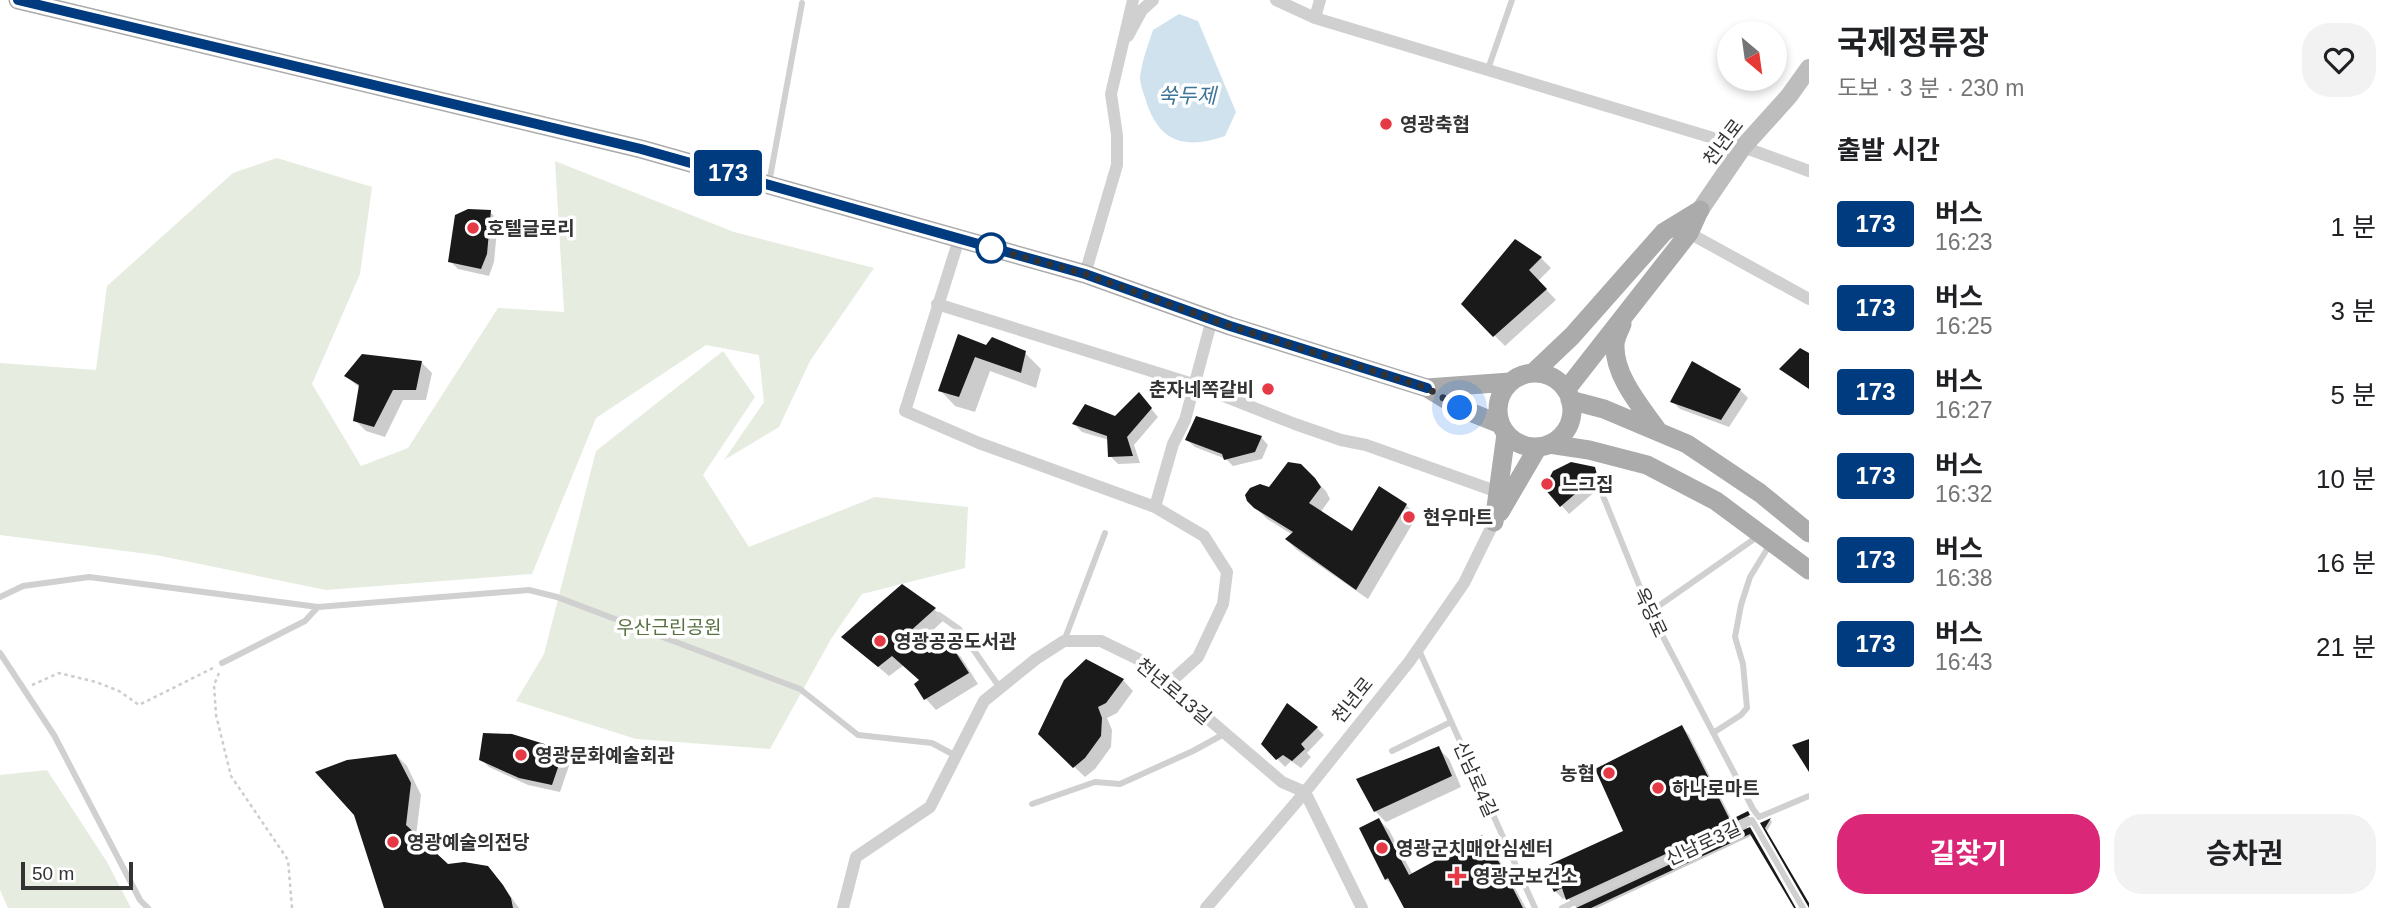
<!DOCTYPE html>
<html lang="ko">
<head>
<meta charset="utf-8">
<style>
	body { margin:0; font-family:Helvetica,"Noto Sans KR",sans-serif; background:#f2f2f2; color:#202124; height:100vh; display:flex; flex-direction:column; font-size:26px; white-space:nowrap }
	* { box-sizing:border-box; margin:0 }
	p { font-size:23px; color:#757577 }
	.icon { flex:none; width:38px; height:38px; fill:none; stroke:currentColor; stroke-width:2; stroke-linecap:round; stroke-linejoin:round }
	.map { position:relative; flex:1; overflow:hidden }
	.panel { display:flex; flex-direction:column; background:#fff; width:595px }
	.panel>* { flex:none }
	.badge { padding:0 14px; border-radius:5px; font-size:24px; line-height:46px }
	.needle { width:46px; rotate:151deg }
	.fabs { position:absolute; left:1717px; top:21px; display:grid; gap:14px }
	.fabs a { display:grid; place-items:center; width:70px; height:70px; border-radius:50%; background:#fff; box-shadow:0 4px 10px #0003; font-size:35px }
	.scale { position:absolute; left:21px; bottom:18px; width:112px; box-sizing:border-box; padding-left:7px; border:4px solid #333; border-top:0; font-size:19px; line-height:24px; white-space:nowrap; color:#333; -webkit-text-stroke:5px #fff; paint-order:stroke }
	.you { position:absolute; width:35px; height:35px; margin:-18px; border:5px solid #fff; border-radius:50%; background:#1a73e8; box-shadow:0 0 0 10px #1a73e833 }
	.map>.badge { position:absolute; translate:-50% -50%; box-shadow:0 0 0 4px #fff }
	h2 { padding:0 28px; font-size:26px; line-height:63px }
	.round { display:grid; place-items:center; flex:none; width:74px; height:74px; border-radius:28px; background:#f2f2f2 }
	.overview { display:flex; align-items:center; justify-content:space-between; height:119px; padding:0 28px }
	h1 { font-size:33px; font-weight:700; line-height:52px }
	.primary-button { display:flex; gap:14px; margin-top:auto; padding:14px 28px }
	.primary-button a { flex:1; height:80px; border-radius:28px; background:#db2777; color:#fff; font-size:28px; font-weight:700; line-height:80px; text-align:center }
	.primary-button a+a { background:#f2f2f2; color:#202124 }
	ul { padding:0; list-style:none }
	li { display:flex; align-items:center; gap:21px; height:84px; padding:0 28px }
	li div { flex:1 }
	li b { display:block; font-size:26px }
	li em { font-style:normal }
	li .badge { min-width:77px; font-weight:700; text-align:center }
	main { display:flex; flex:1; min-height:0 }
	.map>svg:first-child { display:block }
	.green { fill:#e6ecdf }
	.water { fill:#cfe2ee }
	.shadow { fill:#0003 }
	.building { fill:#1a1a1a }
	.lines { fill:none; stroke-linecap:round; stroke-linejoin:round }
	.path { stroke:#cdcdcd; stroke-width:2.5; stroke-dasharray:3.5 3.5; stroke-linecap:butt }
	.service { stroke:#d0d0d0; stroke-width:6 }
	.minor { stroke:#d0d0d0; stroke-width:12 }
	.secondary { stroke:#bdbdbd; stroke-width:18 }
	.primary { stroke:#ababab; stroke-width:19 }
	.line-casing { stroke:#fff; stroke-width:16 }
	.line { stroke:#003b80; stroke-width:10 }
	.walk { stroke:#333; stroke-width:7; stroke-dasharray:0 12.6 }
	.poi-dot { fill:#e63946; stroke:#fff; stroke-width:2.5 }
	.stop-dot { fill:#fff; stroke:#003b80; stroke-width:3.5 }
	.labels { text-anchor:middle; stroke-width:7; stroke-linejoin:round; paint-order:stroke }
	.poi-label { font-size:19px; font-weight:bold; fill:#333; stroke:#fff; text-anchor:start }
	.street-label { font-size:19px; fill:#333; stroke:#fff }
	.park-label { font-size:19px; fill:#56703f; stroke:#fff }
	.water-label { font-size:21px; font-style:italic; fill:#3f7597; stroke:#fff }
</style>
</head>
<body>
<main>
<div class="map">
<svg width="1809" height="908" viewBox="0 0 1809 908">
	<rect width="100%" height="100%" fill="#fff"/>
	<path class="green" d="M277,158L372,187L360,274L312,384L361,466L408,448L498,308L564,312L555,161L734,232L874,268L810,361L779,427L724,460L764,402L759,355L706,345L596,418L532,574L326,590L156,555L0,535V363L96,370L107,286L233,173Z
		M723,351L755,397L703,475L749,547L875,497L968,507L965,568L862,594L831,639L770,749L636,739L516,701L544,654L596,451Z
		M47,770L107,862L131,908H8L0,890V775Z"/>
	<path class="water" d="M1179,14L1198,21L1236,112L1225,136C1187,149 1161,144 1147,104C1145,96 1140,86 1140,77C1142,61 1148,45 1153,30Z"/>
	<path class="shadow" d="M490,212L498,220L494,262L489,276L458,269L450,261Z
		M1541,258L1551,268L1538,281L1556,300L1505,346L1463,304Z
		M959,337L987,347L1025,353L1041,369L1036,388L990,371L975,412L955,406L940,390Z
		M421,362L432,373L426,400H403L385,437L366,431L355,420L361,389L346,376Z
		M1740,390L1748,398L1729,427L1680,409L1672,401Z
		M1139,394L1158,417L1134,445L1140,463L1118,464L1110,456L1109,440L1082,432L1074,424L1115,418Z
		M1261,437L1268,445L1262,459L1233,466L1226,459L1195,447L1187,440Z
		M1300,466L1326,491L1330,499L1320,513L1353,534L1406,505L1417,516L1368,599L1297,550L1287,540L1293,535L1267,519L1248,500L1270,489Z
		M1594,469L1602,477L1604,484L1569,514L1546,488Z
		M934,609L945,619L917,645L928,655L950,647L961,657L978,684L936,710L926,699L916,684L921,681L904,665L889,676L843,637Z
		M1086,661L1123,680L1133,691L1117,713L1107,718L1112,730L1111,747L1095,769L1085,777L1040,734Z
		M1682,727L1689,735L1732,820L1746,814L1756,823L1747,827L1751,832L1796,908L1753,835L1597,908H1577L1567,897L1563,899L1555,891L1626,832Z
		M1317,728L1324,735L1307,753L1311,757L1301,768L1291,761L1285,767L1263,744Z
		M1438,748L1449,759L1461,787L1386,822L1375,811Z
		M563,752L571,760L560,792L528,785L489,767L481,759Z
		M396,755L407,766L421,795L416,836L447,866L498,879L519,908H384Z
		M1379,820L1389,830L1413,875L1482,837L1492,847L1526,908H1406L1397,890L1386,879Z
		M1771,820L1772,822L1767,831L1763,823Z"/>
	<path class="building" d="M468,209L491,210L487,254L481,269L448,262L455,215Z
		M1515,239L1542,257L1529,270L1547,289L1493,337L1461,304Z
		M958,334L986,345L992,337L1026,351L1021,373L975,357L959,397L938,391Z
		M1800,348L1809,353V389L1779,369Z
		M362,354L422,361L416,390H393L374,427L353,421L359,385L344,376Z
		M1692,361L1741,389L1721,420L1670,402Z
		M1139,392L1152,408L1127,437L1133,456L1108,457L1107,436L1072,424L1085,404L1115,416Z
		M1196,416L1262,436L1255,452L1224,460L1222,454L1185,440Z
		M1288,462L1301,464L1315,478L1321,487L1309,503L1352,531L1379,486L1407,504L1356,590L1285,539L1293,532L1254,508L1247,501L1245,495L1250,488L1260,484L1269,487Z
		M1571,462L1595,467L1597,475L1560,507L1544,488L1553,471Z
		M902,584L936,608L907,634L929,653L951,645L969,673L924,700L914,684L919,680L892,656L878,667L841,637Z
		M1086,659L1124,679L1106,703L1098,707L1102,718L1101,736L1085,758L1073,768L1038,734L1064,680Z
		M1287,703L1318,727L1301,744L1305,749L1292,761L1283,755L1276,760L1261,744Z
		M1682,725L1730,820L1748,811L1750,815L1566,900L1562,888L1554,892L1542,868L1623,831L1595,769Z
		M483,733L512,734L564,750L552,785L519,778L479,760Z
		M1809,739V772L1792,745Z
		M1439,746L1452,776L1374,812L1356,779Z
		M396,754L411,783L406,825L448,864L464,862L488,866L503,885L511,898L513,908H384L354,815L315,772L347,760Z
		M1379,818L1409,875L1482,835L1502,867L1523,908H1404L1388,878L1385,880L1359,828Z
		M1771,818L1765,828L1809,903V908L1760,823Z
		M1750,827L1796,908H1794L1750,834L1591,908H1576Z"/>
	<g class="lines">
		<path class="path" d="M219,673L214,685L216,715L231,776L288,860L292,908
			M32,685L59,673L96,682L119,691L139,705L213,668"/>
		<path class="service" d="M1488,69L1512,0
			M769,183L802,3
			M1599,486L1650,612L1753,809L1759,817L1809,796
			M0,597L23,586L89,577L318,607L529,590L557,597L800,689L858,735L932,743L956,756
			M1650,612L1757,537
			M939,615L959,629L1000,688
			M1064,641L1105,533
			M1418,648L1535,908
			M0,653L54,735L140,900L148,908
			M222,663L305,621L318,607
			M1713,733L1741,715L1747,708L1743,664L1735,637L1741,605L1750,577L1769,546
			M1392,751L1451,722
			M1032,804L1095,782L1120,784L1193,751L1224,734
			M1562,908L1752,820L1803,908"/>
		<path class="minor" d="M1276,0L1315,18L1743,147L1809,171
			M1315,18L1320,0
			M1128,36L1142,10L1153,0
			M1689,233L1809,299
			M959,239L905,411L979,443L1155,507L1204,536L1227,572L1223,604L1198,657L1166,686
			M1085,274L1117,165V135L1111,94L1133,0
			M937,304L1193,384L1295,424L1341,440L1366,445L1498,492
			M1155,507L1173,444L1185,420L1212,319
			M843,908L856,857L930,807L984,701L1036,659L1064,641H1101L1140,660L1166,686L1184,698L1282,782L1305,792L1206,908
			M1362,908L1305,792L1409,662L1464,583L1494,522"/>
		<path class="secondary" d="M1700,210L1743,147L1789,96L1809,68"/>
		<path class="primary" d="M18,0L641,149L1085,274L1230,326L1427,388L1460,408L1500,424
			M1622,324C1620,330 1615,338 1615,345C1614,376 1641,407 1658,431
			M1533,373L1572,336L1664,232L1700,210
			M1498 410a37 37 0 1 1 74 0a37 37 0 1 1-74 0Z
			M1427,388L1510,382
			M1566,390L1689,233L1699,211
			M1570,400L1604,409L1687,444L1760,493L1809,533
			M1549,444L1589,450L1647,465L1716,501L1809,570
			M1500,512L1538,447
			M1494,522L1506,434"/>
	</g>
	<g class="lines">
		<g class="line-casing">
			<path id="line" d="M18,0L641,149L1085,274L1230,326L1427,388"/>
		</g>
		<use href="#line" class="line"/>
		<path class="walk" d="M991,248L984,246L1085,274L1230,326L1427,388L1460,408"/>
	</g>
	<g class="poi-dot">
		<circle cx="1386" cy="124" r="7"/>
		<circle cx="473" cy="228" r="7"/>
		<circle cx="1268" cy="389" r="7"/>
		<circle cx="1547" cy="484" r="7"/>
		<circle cx="1409" cy="517" r="7"/>
		<circle cx="880" cy="641" r="7"/>
		<circle cx="521" cy="755" r="7"/>
		<circle cx="1609" cy="773" r="7"/>
		<circle cx="1658" cy="788" r="7"/>
		<circle cx="393" cy="842" r="7"/>
		<circle cx="1382" cy="848" r="7"/>
		<path d="M1453.5 865.5h7v7h7v7h-7v7h-7v-7h-7v-7h7z"/>
	</g>
	<circle class="stop-dot" cx="991" cy="248" r="14"/>
	<g class="labels">
		<g class="poi-label">
			<text x="1400" y="131">영광축협</text>
			<text x="487" y="235">호텔글로리</text>
			<text x="1254" y="396" text-anchor="end">춘자네쪽갈비</text>
			<text x="1561" y="491">느그집</text>
			<text x="1423" y="524">현우마트</text>
			<text x="894" y="648">영광공공도서관</text>
			<text x="535" y="762">영광문화예술회관</text>
			<text x="1595" y="780" text-anchor="end">농협</text>
			<text x="1672" y="795">하나로마트</text>
			<text x="407" y="849">영광예술의전당</text>
			<text x="1396" y="855">영광군치매안심센터</text>
			<text x="1473" y="883">영광군보건소</text>
		</g>
		<g class="street-label">
			<text transform="translate(1723 142) rotate(-53)" y="7">천년로</text>
			<text transform="translate(1651 612) rotate(65)" y="7">옥당로</text>
			<text transform="translate(1174 691) rotate(40)" y="7">천년로13길</text>
			<text transform="translate(1352 700) rotate(-51)" y="7">천년로</text>
			<text transform="translate(1476 779) rotate(66)" y="7">신남로4길</text>
			<text transform="translate(1703 843) rotate(-25)" y="7">신남로3길</text>
		</g>
		<g class="park-label">
			<text x="669" y="634">우산근린공원</text>
		</g>
		<g class="water-label">
			<text x="1187" y="103">쑥두제</text>
		</g>
	</g>
</svg>
<div class="fabs">
<a><svg class="needle" viewBox="-14 -14 28 28"><path d="M0-13l5 13h-10z" fill="#e53935"/><path d="M0 13l5-13h-10z" fill="#757577"/></svg></a>
</div>
<div class="scale">50 m</div>
<div class="you" style="left:1460px;top:408px"></div>
<b class="badge" style="left:728px;top:173px;background:#003b80;color:#fff">173</b>
</div>
<section class="panel">
<div class="overview"><div><h1>국제정류장</h1><p>도보 · 3 분 · 230 m</p></div><a class="round"><svg class="icon" aria-label="heart" viewBox="0 0 24 24"><path d="M12 20l-8-8c-3-5 5-10 8-4 3-6 11-1 8 4z"/></svg></a></div>
<h2>출발 시간</h2>
<ul>
<li><span class="badge" style="background:#003b80;color:#fff">173</span><div><b>버스</b><p>16:23</p></div><em>1 분</em></li>
<li><span class="badge" style="background:#003b80;color:#fff">173</span><div><b>버스</b><p>16:25</p></div><em>3 분</em></li>
<li><span class="badge" style="background:#003b80;color:#fff">173</span><div><b>버스</b><p>16:27</p></div><em>5 분</em></li>
<li><span class="badge" style="background:#003b80;color:#fff">173</span><div><b>버스</b><p>16:32</p></div><em>10 분</em></li>
<li><span class="badge" style="background:#003b80;color:#fff">173</span><div><b>버스</b><p>16:38</p></div><em>16 분</em></li>
<li><span class="badge" style="background:#003b80;color:#fff">173</span><div><b>버스</b><p>16:43</p></div><em>21 분</em></li>
</ul>
<div class="primary-button"><a>길찾기</a><a>승차권</a></div>
</section>
</main>
</body>
</html>
